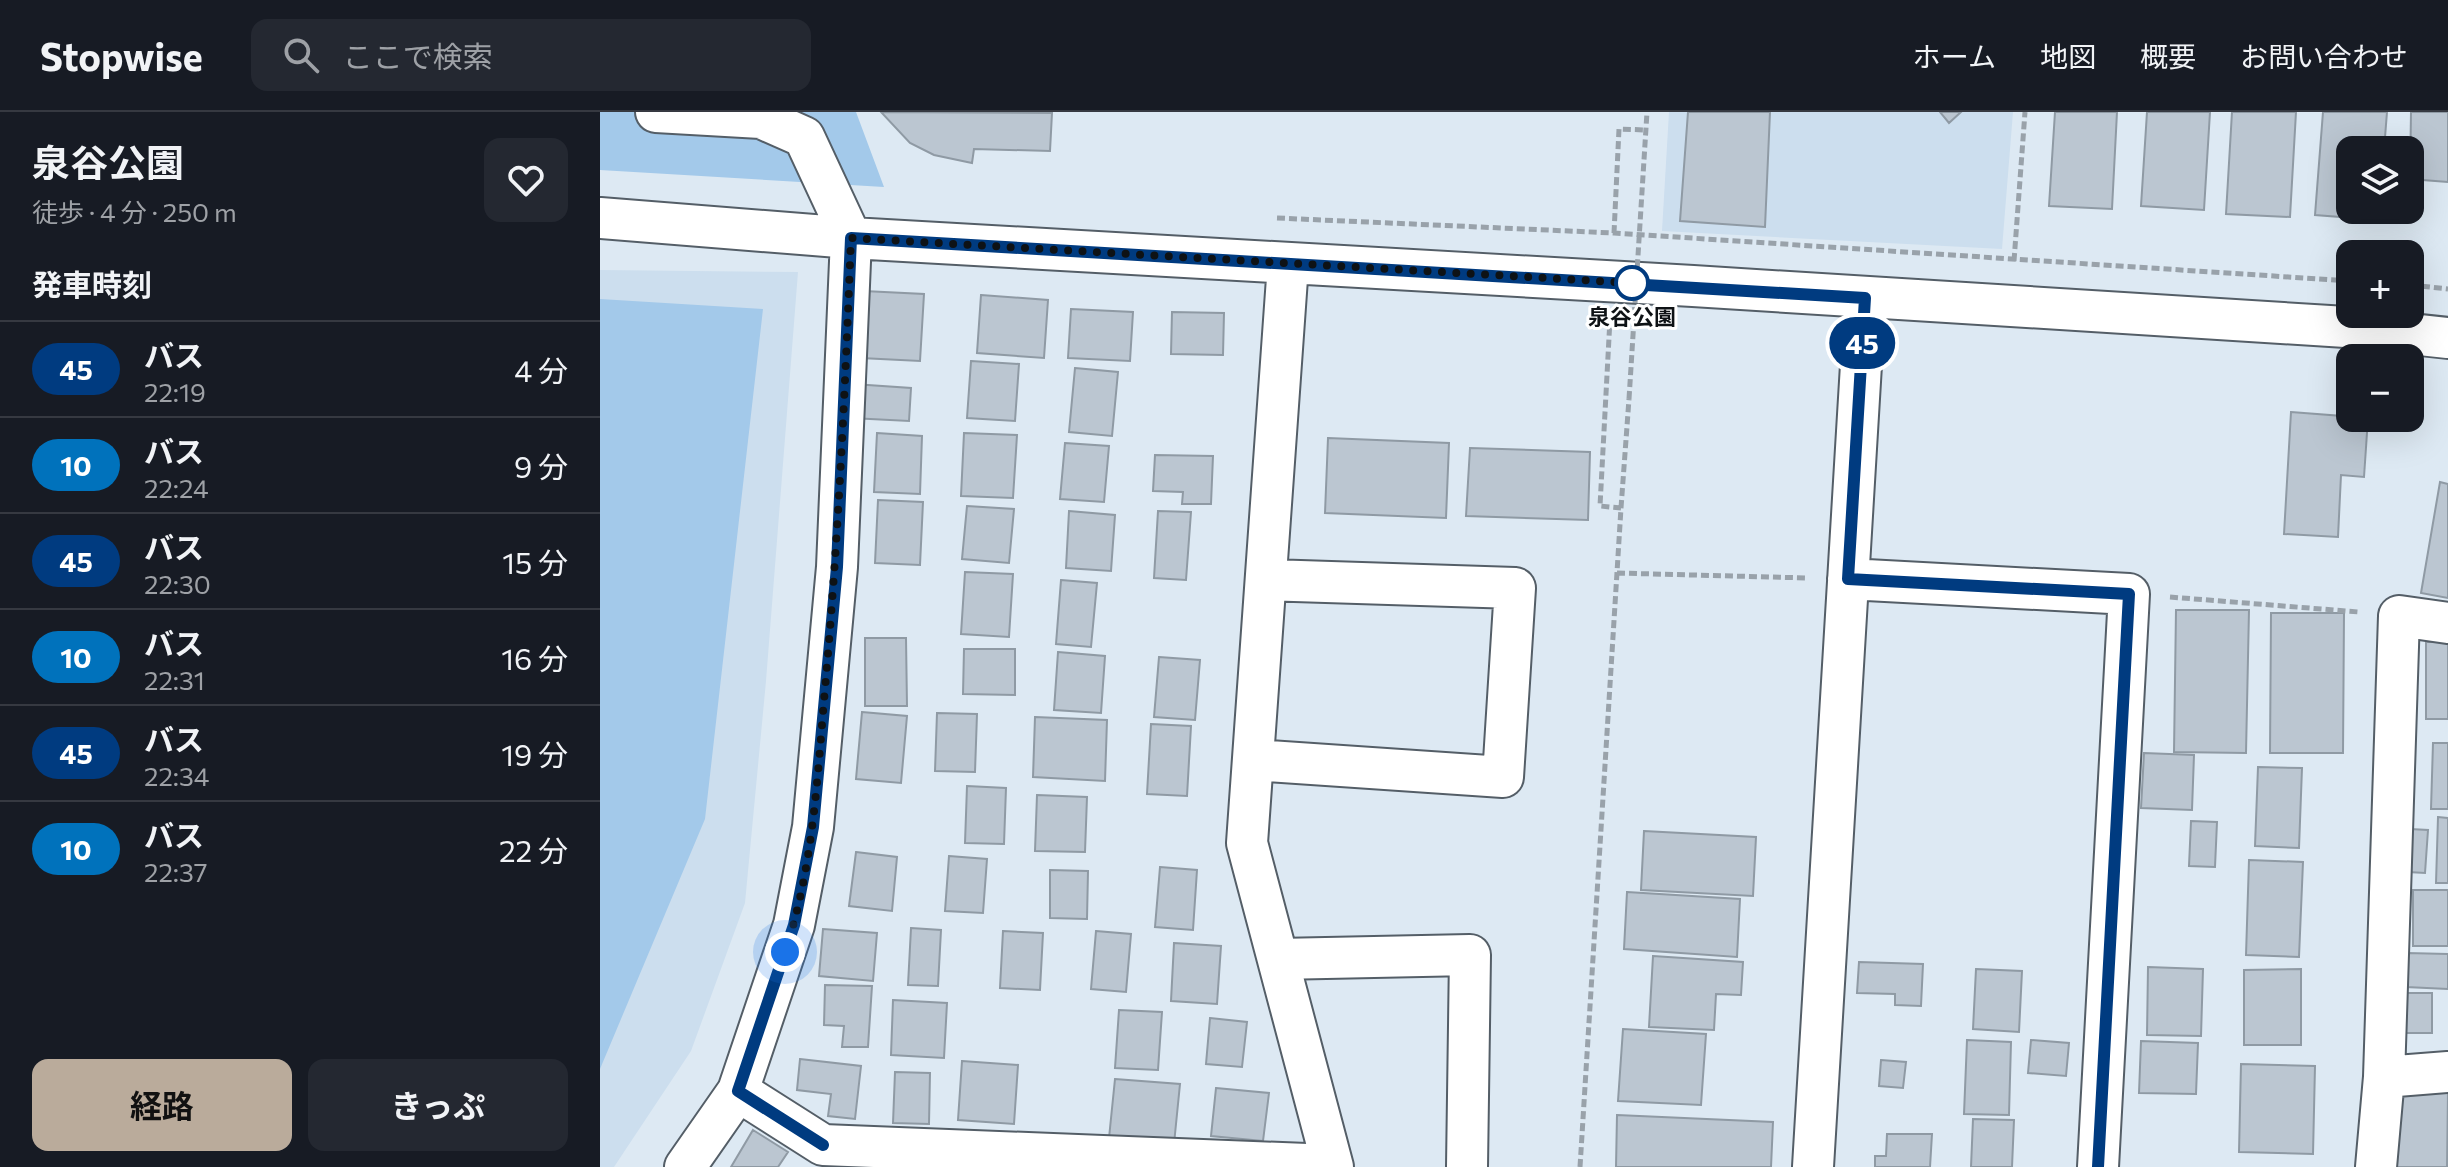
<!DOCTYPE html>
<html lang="ja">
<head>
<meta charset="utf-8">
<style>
	body { margin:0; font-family:Commissioner,"Noto Sans JP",sans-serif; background:#242831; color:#f1f3f6; height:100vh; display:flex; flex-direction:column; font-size:30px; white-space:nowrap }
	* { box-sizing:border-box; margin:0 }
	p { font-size:26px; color:#9ea1a6 }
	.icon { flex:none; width:44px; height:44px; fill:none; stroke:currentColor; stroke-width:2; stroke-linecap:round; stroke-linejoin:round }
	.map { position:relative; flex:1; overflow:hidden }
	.drawer { display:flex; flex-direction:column; background:#171b24; width:600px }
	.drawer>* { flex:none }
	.badge { padding:0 16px; border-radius:26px; font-size:28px; line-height:52px }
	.tools { position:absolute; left:1736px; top:24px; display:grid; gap:16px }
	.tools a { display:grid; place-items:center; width:88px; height:88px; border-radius:16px; background:#171b24; box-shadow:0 8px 32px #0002; font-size:40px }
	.you { position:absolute; width:40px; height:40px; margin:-20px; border:6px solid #fff; border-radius:50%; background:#1a73e8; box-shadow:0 0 0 12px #1a73e833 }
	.map>.badge { position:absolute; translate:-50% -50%; box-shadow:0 0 0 4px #fff }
	h2 { padding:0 32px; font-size:30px; line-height:72px }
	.round { display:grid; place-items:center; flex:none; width:84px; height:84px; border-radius:16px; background:#242831 }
	.summary { display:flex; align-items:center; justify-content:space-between; height:136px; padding:0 32px }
	h1 { font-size:38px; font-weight:700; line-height:60px }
	.button { display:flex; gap:16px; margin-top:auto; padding:16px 32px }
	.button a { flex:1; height:92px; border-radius:16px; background:#baab9b; color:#111; font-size:32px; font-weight:700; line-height:92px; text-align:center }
	.button a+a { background:#242831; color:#f1f3f6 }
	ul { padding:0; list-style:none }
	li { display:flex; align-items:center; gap:24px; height:96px; padding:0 32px; border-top:2px solid #363941 }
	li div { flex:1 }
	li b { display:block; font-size:30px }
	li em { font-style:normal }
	li .badge { min-width:88px; font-weight:700; text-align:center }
	header { display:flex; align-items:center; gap:48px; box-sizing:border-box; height:112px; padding:0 40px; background:#171b24; border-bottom:2px solid #363941 }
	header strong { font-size:38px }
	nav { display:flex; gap:44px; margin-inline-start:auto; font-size:28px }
	.search { width:560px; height:72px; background:#242831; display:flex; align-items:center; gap:20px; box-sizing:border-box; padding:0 28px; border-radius:16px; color:#9ea1a6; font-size:30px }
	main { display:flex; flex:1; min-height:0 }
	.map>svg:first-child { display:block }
	.built { fill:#ccdeee }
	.green { fill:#a3c9ea }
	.building { fill:#bbc6d1; stroke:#8f9aa4; stroke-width:2 }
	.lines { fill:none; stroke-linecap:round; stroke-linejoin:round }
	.minor-casing { stroke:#545e67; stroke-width:44 }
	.path { stroke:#99a2aa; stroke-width:5; stroke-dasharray:8 4; stroke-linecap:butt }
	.minor { stroke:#fff; stroke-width:40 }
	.path-bridge { stroke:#99a2aa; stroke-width:5; stroke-dasharray:8 4; stroke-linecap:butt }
	.line-casing { stroke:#fff; stroke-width:18 }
	.line { stroke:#003b80; stroke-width:12 }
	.walk { stroke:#0e1215; stroke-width:8; stroke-dasharray:0 14.4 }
	.stop-dot { fill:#fff; stroke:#003b80; stroke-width:4 }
	.labels { text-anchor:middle; stroke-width:6; stroke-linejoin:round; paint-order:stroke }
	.stop-label { font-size:22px; font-weight:bold; fill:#0e1215; stroke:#fff }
</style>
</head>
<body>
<header>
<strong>Stopwise</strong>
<div class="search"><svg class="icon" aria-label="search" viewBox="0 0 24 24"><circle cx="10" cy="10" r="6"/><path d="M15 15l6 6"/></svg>ここで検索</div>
<nav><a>ホーム</a><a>地図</a><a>概要</a><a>お問い合わせ</a></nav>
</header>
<main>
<section class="drawer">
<div class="summary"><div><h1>泉谷公園</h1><p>徒歩 · 4 分 · 250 m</p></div><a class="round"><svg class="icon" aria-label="heart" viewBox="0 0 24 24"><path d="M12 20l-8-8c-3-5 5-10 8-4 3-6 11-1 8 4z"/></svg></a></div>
<h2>発車時刻</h2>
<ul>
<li><span class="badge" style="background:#003b80;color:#fff">45</span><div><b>バス</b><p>22:19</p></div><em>4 分</em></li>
<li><span class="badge" style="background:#0072bc;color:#fff">10</span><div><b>バス</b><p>22:24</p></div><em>9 分</em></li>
<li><span class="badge" style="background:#003b80;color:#fff">45</span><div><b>バス</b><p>22:30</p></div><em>15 分</em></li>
<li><span class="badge" style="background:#0072bc;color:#fff">10</span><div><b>バス</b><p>22:31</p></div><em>16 分</em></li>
<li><span class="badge" style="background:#003b80;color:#fff">45</span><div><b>バス</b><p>22:34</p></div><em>19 分</em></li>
<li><span class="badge" style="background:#0072bc;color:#fff">10</span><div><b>バス</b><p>22:37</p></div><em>22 分</em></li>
</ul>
<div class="button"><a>経路</a><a>きっぷ</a></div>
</section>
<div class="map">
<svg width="1848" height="1055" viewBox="0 0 1848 1055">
	<rect width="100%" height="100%" fill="#dde9f3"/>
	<path class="built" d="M1069,0H1413L1402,137L1062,119Z
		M0,158L198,160L166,569L145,791L91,939L14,1055H0Z"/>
	<path class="green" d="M0,0H256L284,75L0,58Z
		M0,187L163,197L105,707L0,957Z"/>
	<path class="building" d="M281,0L452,1L450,39L374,37L372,51L334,43L310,31Z
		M1088,0H1170L1165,115L1080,109Z
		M1340,0H1361L1349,11Z
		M1455,0H1517L1512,97L1449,94Z
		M1547,0H1610L1604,98L1541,94Z
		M1632,0H1696L1690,105L1626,102Z
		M1723,0H1787L1784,38H1750V98H1780L1779,108L1715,103Z
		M1811,0H1848V70L1810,67Z
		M264,179L324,182L320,249L261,246Z
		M381,183L448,188L444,246L377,241Z
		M471,197L533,200L530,249L468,246Z
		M572,200L624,201L623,243L571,242Z
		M371,249L419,252L415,309L367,306Z
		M475,256L518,260L512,324L469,320Z
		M253,272L311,276L309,309L251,306Z
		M1691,300L1768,306L1764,365L1741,363L1738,425L1684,422Z
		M277,321L322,324L320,382L274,380Z
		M364,321L417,323L413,386L361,384Z
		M728,326L849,331L846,406L725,401Z
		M465,331L509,334L504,390L460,387Z
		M870,336L990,340L988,408L866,404Z
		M555,343L613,344L611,392H582L583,380L553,379Z
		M1840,370L1848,372V486L1821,481Z
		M278,388L323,390L320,453L275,451Z
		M367,394L414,397L409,451L362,447Z
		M469,399L515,403L511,459L466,456Z
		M558,399L591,400L586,468L554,466Z
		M365,460L413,462L409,525L361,522Z
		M461,468L497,471L491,535L456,532Z
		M1576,498H1649L1646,641L1574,640Z
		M1671,501H1744L1743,641H1670Z
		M265,526H306L307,594H265Z
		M1826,530H1848V607H1826Z
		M364,537H415V583L363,582Z
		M458,540L505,544L501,601L454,598Z
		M559,545L600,548L595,608L554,605Z
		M262,600L307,604L301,671L256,667Z
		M337,601L377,602L375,660L335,659Z
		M435,605L507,608L505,669L433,665Z
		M551,612L591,614L587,684L547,682Z
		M1833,631H1848V697H1831Z
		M1544,641L1594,643L1592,698L1541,696Z
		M1658,655L1702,656L1699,736L1655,734Z
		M367,674L406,676L404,732L365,731Z
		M437,683L487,685L485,740L435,739Z
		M1838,705L1848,706V771H1836Z
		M1591,709L1617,710L1615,755L1589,754Z
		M1810,717L1828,718L1825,761L1808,760Z
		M1044,719L1156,725L1153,784L1041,778Z
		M256,740L297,745L292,799L249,794Z
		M349,744L387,747L383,801L345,799Z
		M1649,748L1703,750L1699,845L1646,843Z
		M560,755L597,758L593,818L555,815Z
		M450,758L488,759L487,807L450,806Z
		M1813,778H1848V834H1813Z
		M1027,780L1140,787L1137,845L1024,837Z
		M311,816L341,818L338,874L308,873Z
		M223,817L277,821L273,869L219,864Z
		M403,819L443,821L440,878L400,876Z
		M496,819L531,822L526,880L491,877Z
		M574,831L621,834L617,892L571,889Z
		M1807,841L1848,842V877L1806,875Z
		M1053,844L1143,850L1141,883L1116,882L1114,918L1049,915Z
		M1259,850L1323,852L1321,894L1295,893V882L1257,881Z
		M1548,855L1603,857L1601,924L1547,923Z
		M1376,857L1422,859L1419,920L1373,917Z
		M1701,857V933H1644V858Z
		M225,873L272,874L268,935H242L244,914L224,913Z
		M1789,881H1832V921H1788Z
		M293,888L347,891L344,946L291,943Z
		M519,898L562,900L558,958L515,956Z
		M610,906L647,910L642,955L606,952Z
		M1023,917L1106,922L1101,993L1018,989Z
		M1367,928L1411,930L1409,1003L1364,1002Z
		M1431,928L1469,931L1466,964L1428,961Z
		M1541,929L1598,931L1596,982L1539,981Z
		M200,947L261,954L255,1007L228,1004L231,982L197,978Z
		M1281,948L1306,950L1303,976L1279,974Z
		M362,949L418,953L414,1012L358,1008Z
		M1641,952L1715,954L1713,1042L1639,1040Z
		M295,960L330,961L329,1012L293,1011Z
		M515,967L580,972L574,1032L509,1026Z
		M616,976L669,981L663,1029L611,1024Z
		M1794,979L1848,980L1847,1055H1792Z
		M1017,1003L1173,1010L1171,1055H1016Z
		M1373,1007L1414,1008L1412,1055H1371Z
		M153,1018L188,1040L178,1055H131Z
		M1287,1022H1332L1330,1055H1275V1044H1286Z"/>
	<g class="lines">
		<g class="minor-casing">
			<path id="minor" d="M56,0L161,6L204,25L251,126L237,455L213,715L194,813L138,979L85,1055
				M0,106L251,126L1093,174L1746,215L1848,226
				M688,152L647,731L733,1055
				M1248,467L1529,482L1498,1055
				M1848,511L1799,504L1784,965L1848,960
				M653,648L903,665L915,476L666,468
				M678,847L870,843L867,1055
				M138,979L223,1033L732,1053
				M1213,1055L1265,186
				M1776,1055L1784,965"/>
		</g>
		<path class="path" d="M677,106L1014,121L1750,169
			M1014,121L1019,17L1046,18
			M1414,149L1425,0
			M1810,173L1848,177
			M1021,396L1029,287
			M1017,461L1208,466
			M1570,485L1759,500
			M980,1055L1021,396L1000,394L1010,207"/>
		<use href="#minor" class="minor"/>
		<path class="path-bridge" d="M1029,287L1047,0"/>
	</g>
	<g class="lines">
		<g class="line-casing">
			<path id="line" d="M223,1033L138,979L194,813L213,715L237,455L251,126L1265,186L1248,467L1529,482L1498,1055"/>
		</g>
		<use href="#line" class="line"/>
		<path class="walk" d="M185,840C212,760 217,673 224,588C238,434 245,280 251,126L1032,171"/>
	</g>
	<circle class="stop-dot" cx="1032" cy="171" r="16"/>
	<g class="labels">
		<g class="stop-label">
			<text x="1032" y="213">泉谷公園</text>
		</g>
	</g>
</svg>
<div class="tools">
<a><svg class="icon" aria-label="layers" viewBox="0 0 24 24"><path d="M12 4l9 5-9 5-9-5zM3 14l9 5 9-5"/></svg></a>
<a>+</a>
<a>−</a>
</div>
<div class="you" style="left:185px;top:840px"></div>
<b class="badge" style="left:1262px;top:231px;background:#003b80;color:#fff">45</b>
</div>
</main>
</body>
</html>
